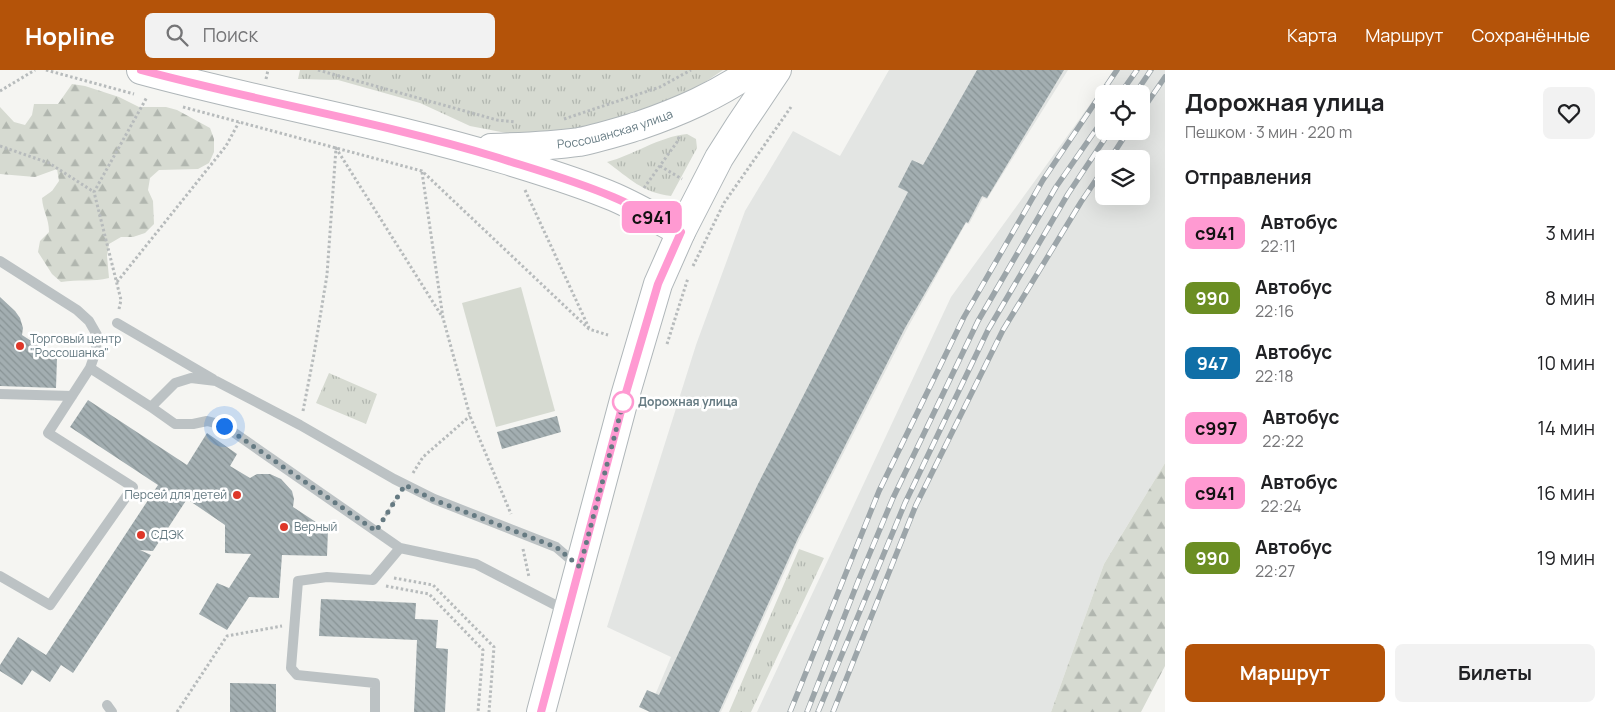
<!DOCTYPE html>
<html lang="ru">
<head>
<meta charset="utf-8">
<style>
	body { margin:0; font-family:Manrope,sans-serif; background:#f2f2f2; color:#202124; height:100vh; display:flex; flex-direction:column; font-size:19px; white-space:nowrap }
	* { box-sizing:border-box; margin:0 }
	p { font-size:16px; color:#757577 }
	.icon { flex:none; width:28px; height:28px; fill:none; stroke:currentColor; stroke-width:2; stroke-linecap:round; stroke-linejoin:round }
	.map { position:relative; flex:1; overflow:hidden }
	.drawer { display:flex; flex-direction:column; background:#fff; width:450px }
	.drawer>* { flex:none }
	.badge { padding:0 10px; border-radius:8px; font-size:18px; line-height:32px }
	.controls { position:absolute; left:1095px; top:15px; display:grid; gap:10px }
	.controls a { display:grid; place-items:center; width:55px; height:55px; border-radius:8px; background:#fff; box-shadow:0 5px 20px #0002; font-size:25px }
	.you { position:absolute; width:25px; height:25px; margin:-12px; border:4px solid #fff; border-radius:50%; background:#1a73e8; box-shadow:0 0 0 8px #1a73e833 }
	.map>.badge { position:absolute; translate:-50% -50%; box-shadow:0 0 0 2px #fff }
	h2 { padding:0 20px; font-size:19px; line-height:45px }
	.round { display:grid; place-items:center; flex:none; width:52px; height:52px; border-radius:8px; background:#f2f2f2 }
	.summary { display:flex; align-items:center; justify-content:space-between; height:85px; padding:0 20px }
	h1 { font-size:24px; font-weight:700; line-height:38px }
	.cta { display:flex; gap:10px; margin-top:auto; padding:10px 20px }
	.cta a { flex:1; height:58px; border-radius:8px; background:#b45309; color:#fff; font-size:20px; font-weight:700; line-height:58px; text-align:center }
	.cta a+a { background:#f2f2f2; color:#202124 }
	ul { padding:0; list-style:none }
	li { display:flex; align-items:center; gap:15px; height:65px; padding:0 20px }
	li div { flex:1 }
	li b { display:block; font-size:19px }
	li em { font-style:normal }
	li .badge { min-width:55px; font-weight:700; text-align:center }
	header { display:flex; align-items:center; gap:30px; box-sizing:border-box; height:70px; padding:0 25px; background:#b45309; color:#fff }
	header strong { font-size:24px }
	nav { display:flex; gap:28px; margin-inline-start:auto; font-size:18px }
	.search { width:350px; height:45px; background:#f2f2f2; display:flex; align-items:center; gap:12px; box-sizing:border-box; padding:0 18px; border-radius:8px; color:#757577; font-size:19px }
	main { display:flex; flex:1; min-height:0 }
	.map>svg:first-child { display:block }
	.built { fill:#e3e5e3; fill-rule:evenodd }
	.grass { fill:url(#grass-tufts) }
	.forest { fill:url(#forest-firs) }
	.pitch { fill:#d6dad1 }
	.building { fill:url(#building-back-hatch) }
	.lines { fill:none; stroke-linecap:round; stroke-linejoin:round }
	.secondary-casing { stroke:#afb6b9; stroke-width:30 }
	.path { stroke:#b7bbbc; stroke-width:3; stroke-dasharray:2.5 2.5; stroke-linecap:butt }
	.lane { stroke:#bcc2c4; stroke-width:10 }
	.secondary { stroke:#fff; stroke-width:28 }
	.rail-casing { stroke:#9ca5a9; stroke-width:5.5 }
	.rail { stroke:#fff; stroke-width:4; stroke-dasharray:11; stroke-linecap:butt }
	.line-casing { stroke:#fff; stroke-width:11 }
	.line { stroke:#ff9ad2; stroke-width:8 }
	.walk { stroke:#657a82; stroke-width:5; stroke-dasharray:0 9 }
	.poi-dot { fill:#de3729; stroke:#fff; stroke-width:2 }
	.stop-dot { fill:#fff; stroke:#ff9ad2; stroke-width:2.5 }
	.labels { text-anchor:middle; stroke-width:5; stroke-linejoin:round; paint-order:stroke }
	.street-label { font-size:12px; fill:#657a82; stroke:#fff }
	.poi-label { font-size:12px; fill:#657a82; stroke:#fff; text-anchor:start }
	.stop-label { font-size:12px; font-weight:bold; fill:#657a82; stroke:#fff; text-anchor:start }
</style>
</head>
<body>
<header>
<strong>Hopline</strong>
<div class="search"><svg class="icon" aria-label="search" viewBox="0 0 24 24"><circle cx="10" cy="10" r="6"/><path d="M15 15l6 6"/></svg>Поиск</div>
<nav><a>Карта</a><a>Маршрут</a><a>Сохранённые</a></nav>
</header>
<main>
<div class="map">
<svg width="1165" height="642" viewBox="0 0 1165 642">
	<defs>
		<pattern id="grass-tufts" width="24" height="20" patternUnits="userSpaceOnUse" patternTransform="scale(1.25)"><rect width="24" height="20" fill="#d6dad1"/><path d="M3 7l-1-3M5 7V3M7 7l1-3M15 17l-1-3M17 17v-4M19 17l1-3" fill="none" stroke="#b1b6af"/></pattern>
		<pattern id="forest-firs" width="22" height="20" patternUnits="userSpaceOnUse" patternTransform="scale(1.25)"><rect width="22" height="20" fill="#d6dad1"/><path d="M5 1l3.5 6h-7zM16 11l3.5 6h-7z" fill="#b1b6af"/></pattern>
		<pattern id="building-back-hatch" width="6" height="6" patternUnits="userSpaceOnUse" patternTransform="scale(1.25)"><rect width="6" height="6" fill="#a3aeb1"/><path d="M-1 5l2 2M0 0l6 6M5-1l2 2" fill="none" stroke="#889395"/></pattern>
	</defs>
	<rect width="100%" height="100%" fill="#f5f5f2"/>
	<path class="built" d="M889,0H1068L987,129L983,128L969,154L966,153L907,259L800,468L721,642H648L671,587L607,557L696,275L745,141L793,61L840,86Z
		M1115,0H1165V393L1104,494L1051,642H757L951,227ZM1104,24H1141V61H1104ZM1104,89H1141V126H1104Z"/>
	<path class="grass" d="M300,0H723L686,25L630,46L582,61L532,68L470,56L420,33L338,10L298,9Z
		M687,64L696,69L697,78L671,126C643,123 629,108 607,92C634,85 658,67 687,64Z
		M329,303L377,324L366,354L316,333Z
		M799,479L824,488L751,642H729Z"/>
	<path class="forest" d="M72,14L85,16L119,27L139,37H166L177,40L210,58L214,69V82L209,93L198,99L159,100L150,108L148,120L153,131L154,154L145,163L133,167H121L109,174L107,186L109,208C93,212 78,209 61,212L52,204L38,182L40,171L49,162C49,148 43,142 42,128L52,121L59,111L57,99L35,107L0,104V37L14,52L25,55L32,45L34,34H58Z
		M1165,393V596L1141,642H1051L1104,494Z"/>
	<path class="pitch" d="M521,217L555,341L496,357L462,233Z"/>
	<path class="building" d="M977,0H1064L987,128L982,126L968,153L966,152L905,258L798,468L719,642H650L639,637L647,620L659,625L758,414L908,122L898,117L912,90L923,95Z
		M0,227L15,241L20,248L23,258L22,265L57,288L56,318L0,316Z
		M88,330L187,395L207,363L237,384L230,396L250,408L257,404H270L281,409L292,421L294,429L293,437L328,460L327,486L282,485L279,528L249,527L227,560L199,544L217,513L229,518L251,484L225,483V455L187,429L153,481L140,480L151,485L73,603L61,595L50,612L32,600L22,615L0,601V595L18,567L46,585L158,415L70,357Z
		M557,346L561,362L502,379L497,362Z
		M321,529L416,533L415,549L438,550L436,578L448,579L445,642H414L417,570L319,566Z
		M230,613L276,614V642H230Z"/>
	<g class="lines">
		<g class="secondary-casing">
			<g id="secondary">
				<path d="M141,0C262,33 386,54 506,90C542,101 579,112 614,127C637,137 659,150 681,162"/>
				<path id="s1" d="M491,78C521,77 550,76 579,72C599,68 618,62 638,56C682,41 715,26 754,0"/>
				<path d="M541,642L625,326L658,214L681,162L719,88L740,55L777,0"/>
			</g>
		</g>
		<path class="path" d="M46,0L134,24
			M318,0L497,50L516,52
			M266,9L268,0
			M0,21L35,0
			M183,37L422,101L589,259L608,265
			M564,49L660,17L691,0
			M0,76L49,93L94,122
			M660,96L682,109
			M422,102L443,248L470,346L511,444
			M644,118L677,72L680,65
			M525,120L589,258
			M693,196L724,133L791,37
			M117,212L226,76L239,52
			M119,239L121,230L94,122L147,27
			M667,274L688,208
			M303,341L314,284L327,205L336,78L443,248
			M413,403L423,387L470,346
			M383,450L398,425
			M523,479L529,507
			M394,508L433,515L494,577L489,642
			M386,516L429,524L483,580L478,642
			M177,642L227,566L282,556"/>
		<path class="lane" d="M0,191L77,240L89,251L97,265L96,281L90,298
			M117,253L213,309
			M0,324L72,326
			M151,337L175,354H193L207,351L223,355L400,478
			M0,506L50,535L133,417L48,363L90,298L151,337L175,313L191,308L216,311L300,355L394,409L434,429L556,477L577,495
			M107,635L112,642
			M375,642V613L297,605L291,598L298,511L327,507L373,510L400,478L476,494L567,541"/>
		<use href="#secondary" class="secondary"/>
		<g class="rail-casing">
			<path id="rail" d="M1120,24L1137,0
				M1135,24L1151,0
				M1141,42L1165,7
				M1110,89L1128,61
				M790,642L879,421L964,247L1043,110L1117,0
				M807,642L859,509L893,428L978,251L1056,117L1104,48
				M818,642L905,433L988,260L1068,124L1110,61
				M833,642L916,435L1003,260L1081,132L1104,98"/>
		</g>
		<use href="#rail" class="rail"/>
	</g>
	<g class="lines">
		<g class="line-casing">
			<path id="line" d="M141,0C260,32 381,52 499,88C537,100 576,111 613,127C637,137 659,150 681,162L658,214L625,326L541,642"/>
		</g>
		<use href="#line" class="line"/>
		<path class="walk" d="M224,356L376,461L405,415L434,430L556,477L580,497L625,326L623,332"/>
	</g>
	<g class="poi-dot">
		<circle cx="20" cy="276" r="5"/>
		<circle cx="237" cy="425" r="5"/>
		<circle cx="284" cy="457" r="5"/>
		<circle cx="141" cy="465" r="5"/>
	</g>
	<circle class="stop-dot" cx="623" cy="332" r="10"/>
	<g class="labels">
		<g class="street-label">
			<text dy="4" stroke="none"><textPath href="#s1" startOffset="126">Россошанская улица</textPath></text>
		</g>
		<g class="poi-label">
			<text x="30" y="273">Торговый центр<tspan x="30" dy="14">"Россошанка"</tspan></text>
			<text x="227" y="429" text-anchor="end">Персей для детей</text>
			<text x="294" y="461">Верный</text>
			<text x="151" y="469">СДЭК</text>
		</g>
		<g class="stop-label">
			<text x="638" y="336">Дорожная улица</text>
		</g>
	</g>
</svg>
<div class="controls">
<a><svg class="icon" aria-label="locate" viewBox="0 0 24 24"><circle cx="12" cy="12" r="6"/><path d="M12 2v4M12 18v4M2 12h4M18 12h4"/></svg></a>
<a><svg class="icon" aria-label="layers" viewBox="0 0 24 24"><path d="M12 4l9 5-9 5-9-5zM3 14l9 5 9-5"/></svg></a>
</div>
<div class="you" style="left:224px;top:356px"></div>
<b class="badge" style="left:652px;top:147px;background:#ff9ad2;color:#111">с941</b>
</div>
<section class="drawer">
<div class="summary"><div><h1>Дорожная улица</h1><p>Пешком · 3 мин · 220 m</p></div><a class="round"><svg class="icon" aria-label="heart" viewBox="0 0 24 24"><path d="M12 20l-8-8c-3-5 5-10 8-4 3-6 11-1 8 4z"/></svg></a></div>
<h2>Отправления</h2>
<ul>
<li><span class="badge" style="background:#ff9ad2;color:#111">с941</span><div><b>Автобус</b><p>22:11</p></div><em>3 мин</em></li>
<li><span class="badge" style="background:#6b8e23;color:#fff">990</span><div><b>Автобус</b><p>22:16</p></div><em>8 мин</em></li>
<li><span class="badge" style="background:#106fa7;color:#fff">947</span><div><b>Автобус</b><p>22:18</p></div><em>10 мин</em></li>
<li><span class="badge" style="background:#ff9ad2;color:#111">с997</span><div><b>Автобус</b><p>22:22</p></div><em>14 мин</em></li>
<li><span class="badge" style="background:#ff9ad2;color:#111">с941</span><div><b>Автобус</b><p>22:24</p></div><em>16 мин</em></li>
<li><span class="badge" style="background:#6b8e23;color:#fff">990</span><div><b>Автобус</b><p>22:27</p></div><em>19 мин</em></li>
</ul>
<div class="cta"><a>Маршрут</a><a>Билеты</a></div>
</section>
</main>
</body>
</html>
